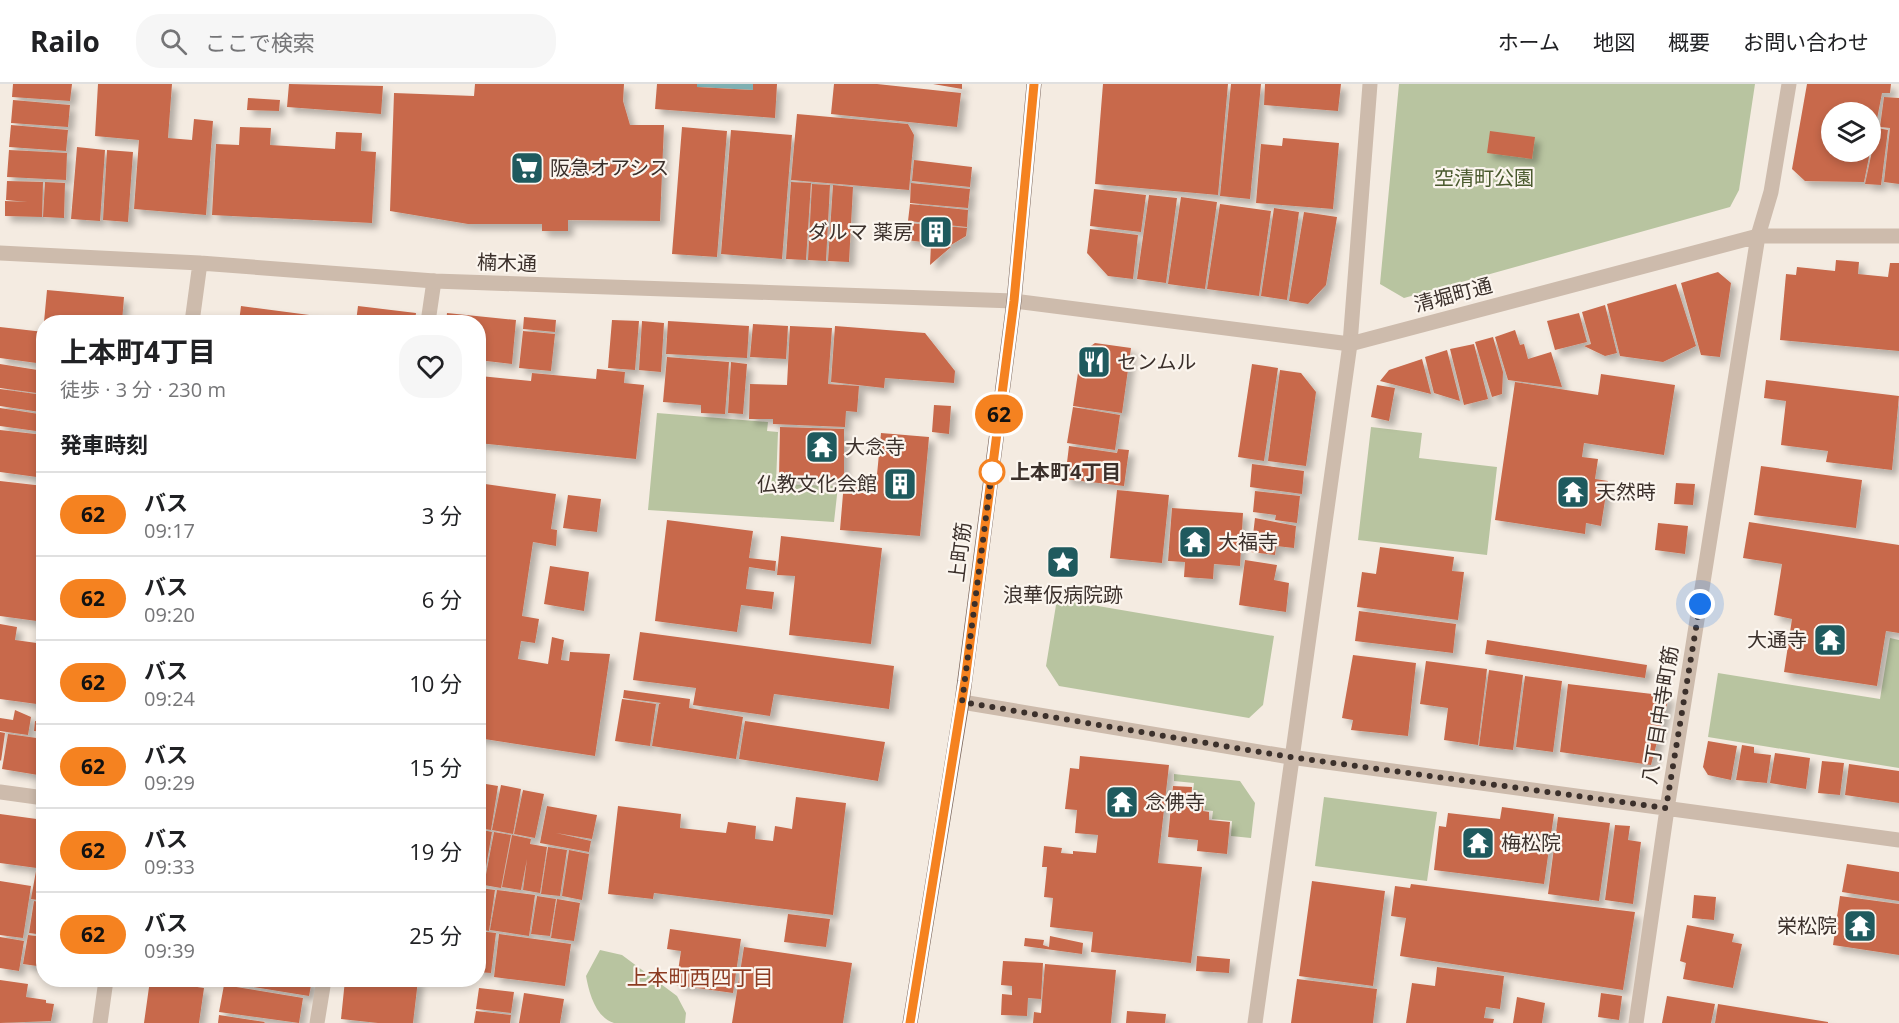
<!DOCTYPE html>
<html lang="ja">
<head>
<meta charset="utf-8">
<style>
	body { margin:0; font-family:"Open Sans","Noto Sans JP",sans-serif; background:#f6f6f6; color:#202124; height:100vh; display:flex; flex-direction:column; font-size:22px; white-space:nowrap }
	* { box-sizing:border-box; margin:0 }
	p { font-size:20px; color:#757577 }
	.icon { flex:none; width:33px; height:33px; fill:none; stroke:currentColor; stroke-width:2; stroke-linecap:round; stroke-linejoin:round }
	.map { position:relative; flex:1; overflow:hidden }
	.side { position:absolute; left:36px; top:231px; width:450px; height:672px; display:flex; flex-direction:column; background:#fff; border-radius:24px; box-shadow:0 3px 9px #0003 }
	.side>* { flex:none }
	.badge { padding:0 12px; border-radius:20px; font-size:21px; line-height:39px }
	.fabs { position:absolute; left:1821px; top:18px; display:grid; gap:12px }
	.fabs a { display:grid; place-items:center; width:60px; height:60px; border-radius:50%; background:#fff; box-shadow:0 3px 9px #0003; font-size:30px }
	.you { position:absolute; width:30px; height:30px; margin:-15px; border:4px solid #fff; border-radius:50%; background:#1a73e8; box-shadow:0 0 0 9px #1a73e833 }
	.map>.badge { position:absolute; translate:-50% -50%; box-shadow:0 0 0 3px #fff }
	h2 { padding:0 24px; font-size:22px; line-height:54px }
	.round { display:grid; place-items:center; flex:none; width:63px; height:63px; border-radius:24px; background:#f6f6f6 }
	.head { display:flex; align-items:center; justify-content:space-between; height:102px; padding:0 24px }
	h1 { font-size:28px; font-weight:700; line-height:45px }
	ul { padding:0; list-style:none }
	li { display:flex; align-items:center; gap:18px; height:84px; padding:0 24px; border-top:2px solid #e0e0e0 }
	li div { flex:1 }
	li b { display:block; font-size:22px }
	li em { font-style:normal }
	li .badge { min-width:66px; font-weight:700; text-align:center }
	header { display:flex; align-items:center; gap:36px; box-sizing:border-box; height:84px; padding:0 30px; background:#fff; border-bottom:2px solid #e0e0e0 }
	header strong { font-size:28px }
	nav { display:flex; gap:33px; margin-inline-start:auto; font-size:21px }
	.search { width:420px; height:54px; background:#f6f6f6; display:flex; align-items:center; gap:15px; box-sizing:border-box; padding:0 21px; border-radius:24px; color:#757577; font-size:22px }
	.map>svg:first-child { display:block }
	.green { fill:#b8c4a0 }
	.water { fill:#7fb0b2 }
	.building { fill:#c8694b; filter:url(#shadow) }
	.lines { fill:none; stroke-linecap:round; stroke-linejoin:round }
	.minor { stroke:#cdbbac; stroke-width:15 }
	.tertiary { stroke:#cdbbac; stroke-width:15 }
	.primary { stroke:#7d675c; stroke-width:15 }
	.line-casing { stroke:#fff; stroke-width:14 }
	.line { stroke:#f58220; stroke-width:9 }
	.walk { stroke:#3b302b; stroke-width:6; stroke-dasharray:0 10.8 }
	.stop-dot { fill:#fff; stroke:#f58220; stroke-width:3 }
	.labels { text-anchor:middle; stroke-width:4.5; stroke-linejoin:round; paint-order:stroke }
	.poi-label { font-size:20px; fill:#3b302b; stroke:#fbf5ee; text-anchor:start }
	.park-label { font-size:20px; fill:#4a5a2e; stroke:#fbf5ee }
	.street-label { font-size:20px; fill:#3b302b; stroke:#fbf5ee }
	.stop-label { font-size:20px; font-weight:bold; fill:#3b302b; stroke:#fbf5ee; text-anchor:start }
	.neighbourhood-label { font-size:21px; fill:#8c3b22; stroke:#fbf5ee }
</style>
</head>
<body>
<header>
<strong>Railo</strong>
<div class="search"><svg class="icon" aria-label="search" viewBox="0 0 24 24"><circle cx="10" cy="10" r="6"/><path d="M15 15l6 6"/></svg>ここで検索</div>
<nav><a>ホーム</a><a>地図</a><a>概要</a><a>お問い合わせ</a></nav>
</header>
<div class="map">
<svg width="1899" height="939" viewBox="0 0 1899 939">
	<defs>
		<filter id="shadow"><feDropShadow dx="5.5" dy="5.5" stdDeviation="3" flood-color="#0004"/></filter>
	</defs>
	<rect width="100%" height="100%" fill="#f4ebe1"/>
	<path class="green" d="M1399,0H1755L1739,106L1730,123L1404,214L1380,200Z
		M657,329L768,338L767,347L778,348L776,400L838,402L834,438L648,426Z
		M1371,343L1422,349L1419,374L1497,383L1487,471L1358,456Z
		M1057,515L1274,552L1263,621L1249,634L1059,602L1046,582Z
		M1890,554L1899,556V684L1708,653L1718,589L1880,615Z
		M1174,690L1240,697L1255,719L1251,754L1231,752L1232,737L1212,735L1213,727L1205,726V718L1192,717L1194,699L1174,697Z
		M1324,713L1437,728L1427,797L1315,782Z
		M600,866L622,871L677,912L686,929L685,939C669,939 626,939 614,939C595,933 589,908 586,892Z"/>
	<path class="water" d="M697,0H753V6L697,3Z"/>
	<path class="building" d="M13,0H72L70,17L12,13Z
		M98,0H172L168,54L192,56L194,35L213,37L206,131L134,125L139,56L95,52Z
		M289,0L383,2L381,30L287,23Z
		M475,0H624L623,17L630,41H664L660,137L568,136V147H542V140H468L390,127L394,9L474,12Z
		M657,0H697V3L753,6V0H777L775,34L655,25Z
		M834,0H877L961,9L957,43L831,30Z
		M933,0H962V5Z
		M1103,0H1228L1218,111L1095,100Z
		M1231,0H1261L1250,115L1220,112Z
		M1265,0H1341L1338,27L1264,21Z
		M1807,0H1891L1890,9H1882L1872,61L1870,28H1832V68H1870L1864,98L1805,97L1792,85Z
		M1884,13L1899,14V100L1884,98L1890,44L1880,43Z
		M248,14L280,16L279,27L247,26Z
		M13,16L70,21L68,43L11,39Z
		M797,30L908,40L914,51L909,106L791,96Z
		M11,41L68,46L66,67L9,63Z
		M240,43L271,44L270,61L335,65L336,48L362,49L361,67L376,68L372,139L212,131L216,60L239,61Z
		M682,43L727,47L717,173L672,170Z
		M1877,44L1888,46L1881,101L1865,100Z
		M731,46L792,51L782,175L721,170Z
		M1490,47L1535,53L1532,75L1487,69Z
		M1283,54L1339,59L1333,125L1256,119L1261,60L1282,62Z
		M77,63L105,66L100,137L71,135Z
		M9,66L67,69L66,96L7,93Z
		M107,66L133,68L128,138L103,136Z
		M914,76L972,83L970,103L912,97Z
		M7,97L43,98L42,133L5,132V117L28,118L6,116Z
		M45,98L65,99L64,134L43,133Z
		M791,98L811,99L806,176L786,175Z
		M911,99L970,105L968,124L910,119Z
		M812,100L830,101L826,177L808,176Z
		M833,101L853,103L849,178L828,177Z
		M1094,105L1146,111L1141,148L1090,142Z
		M1149,111L1177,114L1166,199L1137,195Z
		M1181,113L1217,118L1205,205L1168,200Z
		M910,120L968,126L967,143L908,137Z
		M1220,120L1271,127L1259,212L1207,205Z
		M1274,124L1299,128L1287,216L1261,212Z
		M1304,128L1337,133L1326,201L1308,220L1289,217Z
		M907,139L967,144L966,152L951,161L905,156Z
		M1090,145L1138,151L1133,195L1108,192L1087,169Z
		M931,160L951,163L930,181Z
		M1836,176L1859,178L1858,190L1888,193L1890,179H1899V267L1780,256L1786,190L1796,191L1797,183L1835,187Z
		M1718,188L1731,199L1720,273L1701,271L1681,199Z
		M1676,200L1696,262L1663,278L1620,272L1607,220Z
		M47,206L124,213L122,238H44Z
		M1605,221L1617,269L1605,272L1584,262L1591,260L1582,228Z
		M241,222L317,232V238H239Z
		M358,222L416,229L415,238H356Z
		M447,229L516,236L512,280L478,276V238H446Z
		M1579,229L1587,258L1555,266L1547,237Z
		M524,233L556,236L555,248L523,245Z
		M612,236L639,237L635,286L608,284Z
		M642,237L664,239L661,288L639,286Z
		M668,237L749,242L747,274L666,270Z
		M753,240L788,242L786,275L750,273Z
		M790,242L832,244L828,300L859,302L857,328L846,327L845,343L773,340V335H749L750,300L787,301Z
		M835,242L925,249L955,287L954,299L885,294L884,304L831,298Z
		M0,243L44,248V280L0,274Z
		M1515,246L1520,261L1524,260L1528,275L1551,268L1562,303L1508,296L1495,253Z
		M523,247L555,250L551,287L519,284Z
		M1493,253L1503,288L1502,310L1492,313L1475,258Z
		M1095,259L1131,264L1122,329L1073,322L1081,269Z
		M1474,260L1488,315L1464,321L1450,265Z
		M1447,266L1460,317L1434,309L1425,273Z
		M667,273L729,278L725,330L701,329V321L663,318Z
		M1422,275L1431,310L1380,297L1389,286Z
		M731,278L747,280L743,330L728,329Z
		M0,280L44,287V310L0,304Z
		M1252,280L1278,284L1264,377L1238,373Z
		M597,285L625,288L624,299L644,301L636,375L478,359L480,292L531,297L532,289L596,295Z
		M1280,286L1301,289L1316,308L1306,382L1268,377Z
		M1601,290L1675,301L1664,371L1584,359L1582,373L1598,375L1595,395L1608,397L1601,442L1586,439L1585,450L1495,436L1515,298L1598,311Z
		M1766,296L1899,312L1892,386L1826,378L1828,367L1781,361L1786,317L1764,314Z
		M1377,301L1395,304L1389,337L1371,333Z
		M0,305L43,311L40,328L0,322Z
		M934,321L951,322L949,350L932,348Z
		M1073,323L1120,331L1115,366L1067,359Z
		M0,324L39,330L36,347L0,342Z
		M780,343L844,345V396L779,394Z
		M0,346L44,351V394L0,388Z
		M881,349L929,353L920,452L840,446L844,398L876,401Z
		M1069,362L1117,369L1118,365L1129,366L1124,402L1065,395Z
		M1252,380L1304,387L1302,410L1250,403Z
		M1761,382L1862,396L1856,444L1754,431Z
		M0,397L44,402V538L0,532Z
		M478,399L556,410L551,445L557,446L556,462L533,458L522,532L539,535L535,559L521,557L518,575L548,580L552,553L564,556L561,576L569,577L570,568L610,570L595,672L478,654Z
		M1676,399L1695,400L1693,421L1674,420Z
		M1117,406L1169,411L1162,479L1110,474Z
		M1255,407L1300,412L1297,439L1275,436L1276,431L1253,428Z
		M568,411L601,415L597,448L563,444Z
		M1172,424L1243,429L1240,482L1214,480L1213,495L1184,493L1185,478L1168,477Z
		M1255,434L1296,442L1294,464L1276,462L1275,471L1251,468Z
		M667,436L753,447L749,474L776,477L775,487L749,483L746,505L774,508L772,525L741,521L737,548L655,537Z
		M1749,438L1899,461V549L1886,547L1877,602L1784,588L1792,535L1774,531L1782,480L1743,474Z
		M1658,439L1688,442L1685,470L1655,466Z
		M781,452L882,464L871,560L789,551L795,492L777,491Z
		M1380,463L1454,473L1452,487L1464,488L1458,536L1357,523L1362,488L1376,490Z
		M1245,476L1277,481L1274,496L1289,499L1286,528L1239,521Z
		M550,482L589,488L584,527L544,520Z
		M1359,527L1456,540L1453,569L1355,557Z
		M0,540L17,543L15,556L44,560V621L0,615Z
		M640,548L894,582L889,625L774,610L770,632L693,621L696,604L633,596Z
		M1487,556L1647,581L1645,594L1485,570Z
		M1353,571L1416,579L1408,652L1351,646L1353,636L1342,634Z
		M1426,577L1487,585L1478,661L1444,656L1448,624L1420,620Z
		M1489,586L1523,591L1513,666L1479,662Z
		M1525,592L1562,597L1553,668L1516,663Z
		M1568,600L1669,612L1651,681L1560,668Z
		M624,606L690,615L689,624L743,633L736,675L652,662L659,620L661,619L623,614Z
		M622,615L656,620L650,662L615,657Z
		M15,626L31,633L28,651L0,647V634L13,636Z
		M35,637L44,638V648L34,647Z
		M745,637L885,658L878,697L739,675Z
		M0,648L5,649L1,677L0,676Z
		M8,650L44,655V692L2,685Z
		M1708,657L1737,662L1731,696L1708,691L1703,683Z
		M1742,661L1754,663V669L1771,671L1767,699L1736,696Z
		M1775,669L1810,674L1806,705L1770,699Z
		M1080,672L1169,681L1158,779L1202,783L1191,879L1091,868L1093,848L1050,843L1053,814L1044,813L1047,783H1042L1044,762L1062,764L1061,769L1073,770V767L1096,769L1098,751L1075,749L1077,726L1065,725L1070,684L1079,685Z
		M1822,677L1844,679L1840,711L1818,709Z
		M1849,680L1899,687V719L1845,711Z
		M480,699L498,702L491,746L478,744Z
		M501,701L521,705L513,750L492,746Z
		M1173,702L1192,703L1191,719L1203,720V727L1209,728V736L1230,738L1227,770L1197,767L1198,756L1168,753Z
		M523,706L544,710L535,754L514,750Z
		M796,713L846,719L833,831L654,809L653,815L608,810L618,722L681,730L680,744L726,749L728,738L756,742L755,755L773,757L775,742L792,745Z
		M547,722L597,731L592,755L556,749L591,757L589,768L540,759Z
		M1502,723L1554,730L1544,800L1434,786L1439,742L1446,743L1448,729L1500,735Z
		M0,730L44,736V785L0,779Z
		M1558,733L1610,739L1599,817L1548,810Z
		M1615,741L1630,742L1628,756L1641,758L1633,820L1605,816Z
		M478,745L492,748L483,801L478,800Z
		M494,748L511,751L501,804L484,801Z
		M512,751L531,755L530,760L547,763L540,809L523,806L527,775L521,806L502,803Z
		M548,763L567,766L560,812L541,810Z
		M569,766L589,770L582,816L562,812Z
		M1847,780L1899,788V817L1842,808Z
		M36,787L44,789V817L31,815Z
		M0,797L31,802L23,854L0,851Z
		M1312,797L1385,807L1373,902L1299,892Z
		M1411,800L1635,828L1623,906L1400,872L1406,834L1391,832L1395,802L1410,804Z
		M480,804L495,806L489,847L478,845Z
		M497,806L535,811L529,852L490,846Z
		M1694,811L1716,813L1714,836L1692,834Z
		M537,812L556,815L550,852L531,850Z
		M1840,812L1899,820V871L1833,861Z
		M557,815L580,819L574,857L551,854Z
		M34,817L44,819V851L29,849Z
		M788,830L830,835L826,863L784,858Z
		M1687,841L1734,850L1732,858L1742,860L1733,904L1683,895L1686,879L1680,877Z
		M670,845L741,855L733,909L676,901L681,867L667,865Z
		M478,847L496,849L491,889L478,888Z
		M499,850L571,860L565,902L494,893Z
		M28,851L44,853V883L23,880Z
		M1050,852L1083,859L1082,870L1024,862L1025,854L1044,856L1043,861L1049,863Z
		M0,853L24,857L19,887L0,884Z
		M744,863L852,879L843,939H732Z
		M1197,872L1230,875L1229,889L1196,887Z
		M1003,877L1043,879L1041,915L1028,914L1027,932L1001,931L1002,910L1012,911V902L1001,901Z
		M1045,880L1116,886L1111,939H1033L1034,928L1041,929Z
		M1437,883L1504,892L1500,925L1486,923L1484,934L1494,935L1493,939H1406L1412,899L1435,902Z
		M1297,895L1377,905L1373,939H1291Z
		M0,896L28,900L26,913L46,916V919L54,920L51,937L0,939Z
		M150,896L204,904L199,939H144Z
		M223,896H312L309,912L222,898Z
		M345,896H418L413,939H378L341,935Z
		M224,901L303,914L299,939L219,928Z
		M479,904L514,908L511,929L476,925Z
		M524,909L564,915L560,939H519Z
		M1601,909L1622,912L1619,936L1598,933Z
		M1667,912L1715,920L1711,939H1662Z
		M1517,913L1545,919L1542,939H1513Z
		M1718,920L1828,938V939H1715Z
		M476,927L511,931L510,939H474Z
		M1127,927L1166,930L1165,939H1126Z
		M219,931L265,938L264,939H218Z"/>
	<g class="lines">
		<path class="minor" d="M1758,152L1771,108L1789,0
			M428,238L434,197
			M0,708L44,714
			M317,939L324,896
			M1255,939L1350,260L1370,0"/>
		<path class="tertiary" d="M0,169L200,179L434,197L1014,217L1350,260L1758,152H1899
			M192,238L200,179
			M962,618L1290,673L1899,756
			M100,939L106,896
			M1636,939L1667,725L1758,152"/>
		<path class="primary" d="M910,939L962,618L1014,217L1034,0"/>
	</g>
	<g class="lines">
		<g class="line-casing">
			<path id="line" d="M910,939L965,597L1014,217L1034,0"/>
		</g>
		<use href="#line" class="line"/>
		<path class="walk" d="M992,388L993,379L962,618L1290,673L1666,724L1700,520"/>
	</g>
	<defs>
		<g id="supermarket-square" transform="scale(1.725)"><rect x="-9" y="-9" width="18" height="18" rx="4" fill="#1f5a5e" stroke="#fbf5ee"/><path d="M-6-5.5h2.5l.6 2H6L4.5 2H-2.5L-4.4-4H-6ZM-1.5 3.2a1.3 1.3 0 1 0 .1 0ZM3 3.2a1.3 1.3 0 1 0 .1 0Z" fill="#fff"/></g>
		<g id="building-square" transform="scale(1.725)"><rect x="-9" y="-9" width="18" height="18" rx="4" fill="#1f5a5e" stroke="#fbf5ee"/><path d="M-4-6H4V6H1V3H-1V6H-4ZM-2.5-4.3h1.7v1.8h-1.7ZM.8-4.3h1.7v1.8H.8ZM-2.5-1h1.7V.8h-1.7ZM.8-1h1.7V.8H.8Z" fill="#fff"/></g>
		<g id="restaurant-square" transform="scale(1.725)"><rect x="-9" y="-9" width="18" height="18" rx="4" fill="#1f5a5e" stroke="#fbf5ee"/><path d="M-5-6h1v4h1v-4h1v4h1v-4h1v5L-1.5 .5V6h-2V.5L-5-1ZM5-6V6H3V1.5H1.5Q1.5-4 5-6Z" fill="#fff"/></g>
		<g id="temple-square" transform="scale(1.725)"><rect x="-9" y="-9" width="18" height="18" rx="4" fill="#1f5a5e" stroke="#fbf5ee"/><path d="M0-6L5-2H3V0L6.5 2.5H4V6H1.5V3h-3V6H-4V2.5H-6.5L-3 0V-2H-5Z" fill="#fff"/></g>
		<g id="sight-square" transform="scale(1.725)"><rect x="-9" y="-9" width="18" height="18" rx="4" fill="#1f5a5e" stroke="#fbf5ee"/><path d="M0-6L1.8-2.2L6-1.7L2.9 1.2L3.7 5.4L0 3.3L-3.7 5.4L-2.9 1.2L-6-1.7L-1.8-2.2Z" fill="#fff"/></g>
	</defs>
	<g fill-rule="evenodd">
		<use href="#supermarket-square" x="527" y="84"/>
		<use href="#building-square" x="936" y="148"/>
		<use href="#restaurant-square" x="1094" y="278"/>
		<use href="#temple-square" x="822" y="363"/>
		<use href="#building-square" x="900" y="400"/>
		<use href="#temple-square" x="1573" y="408"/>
		<use href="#temple-square" x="1195" y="458"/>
		<use href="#sight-square" x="1063" y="478"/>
		<use href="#temple-square" x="1830" y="556"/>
		<use href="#temple-square" x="1122" y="718"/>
		<use href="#temple-square" x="1478" y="759"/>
		<use href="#temple-square" x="1860" y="842"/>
	</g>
	<circle class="stop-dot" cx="992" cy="388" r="12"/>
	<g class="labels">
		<g class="poi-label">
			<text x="550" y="91">阪急オアシス</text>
			<text x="913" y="155" text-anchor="end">ダルマ 薬房</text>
			<text x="1117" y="285">センムル</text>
			<text x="845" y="370">大念寺</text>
			<text x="877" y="407" text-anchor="end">仏教文化会館</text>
			<text x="1596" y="415">天然時</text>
			<text x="1218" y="465">大福寺</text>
			<text x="1063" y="518" text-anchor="middle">浪華仮病院跡</text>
			<text x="1807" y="563" text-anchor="end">大通寺</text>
			<text x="1145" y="725">念佛寺</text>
			<text x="1501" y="766">梅松院</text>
			<text x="1837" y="849" text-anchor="end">栄松院</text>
		</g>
		<g class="park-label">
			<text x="1484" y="101">空清町公園</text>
		</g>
		<g class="street-label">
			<text transform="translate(507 179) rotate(2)" y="7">楠木通</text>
			<text transform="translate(1453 211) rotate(-15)" y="7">清堀町通</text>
			<text transform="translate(960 468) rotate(-83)" y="7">上町筋</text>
			<text transform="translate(1660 631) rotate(-81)" y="7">八丁目中寺町筋</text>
		</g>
		<g class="stop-label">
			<text x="1010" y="395">上本町4丁目</text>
		</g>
		<g class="neighbourhood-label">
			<text x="700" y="901">上本町西四丁目</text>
		</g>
	</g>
</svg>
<div class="fabs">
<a><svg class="icon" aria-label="layers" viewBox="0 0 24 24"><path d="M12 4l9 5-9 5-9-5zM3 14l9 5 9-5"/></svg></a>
</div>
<div class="you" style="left:1700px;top:520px"></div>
<b class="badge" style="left:999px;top:330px;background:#f58220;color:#111">62</b>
<section class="side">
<div class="head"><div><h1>上本町4丁目</h1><p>徒歩 · 3 分 · 230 m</p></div><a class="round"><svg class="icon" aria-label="heart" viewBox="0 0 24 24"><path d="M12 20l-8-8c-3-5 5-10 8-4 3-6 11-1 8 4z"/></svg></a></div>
<h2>発車時刻</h2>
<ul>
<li><span class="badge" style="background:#f58220;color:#111">62</span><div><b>バス</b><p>09:17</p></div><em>3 分</em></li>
<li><span class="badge" style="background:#f58220;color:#111">62</span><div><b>バス</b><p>09:20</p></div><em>6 分</em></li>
<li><span class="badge" style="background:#f58220;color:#111">62</span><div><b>バス</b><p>09:24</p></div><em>10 分</em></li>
<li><span class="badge" style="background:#f58220;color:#111">62</span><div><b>バス</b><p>09:29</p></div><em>15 分</em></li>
<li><span class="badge" style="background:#f58220;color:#111">62</span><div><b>バス</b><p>09:33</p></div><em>19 分</em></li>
<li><span class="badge" style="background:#f58220;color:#111">62</span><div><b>バス</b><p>09:39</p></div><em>25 分</em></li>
</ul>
</section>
</div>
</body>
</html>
